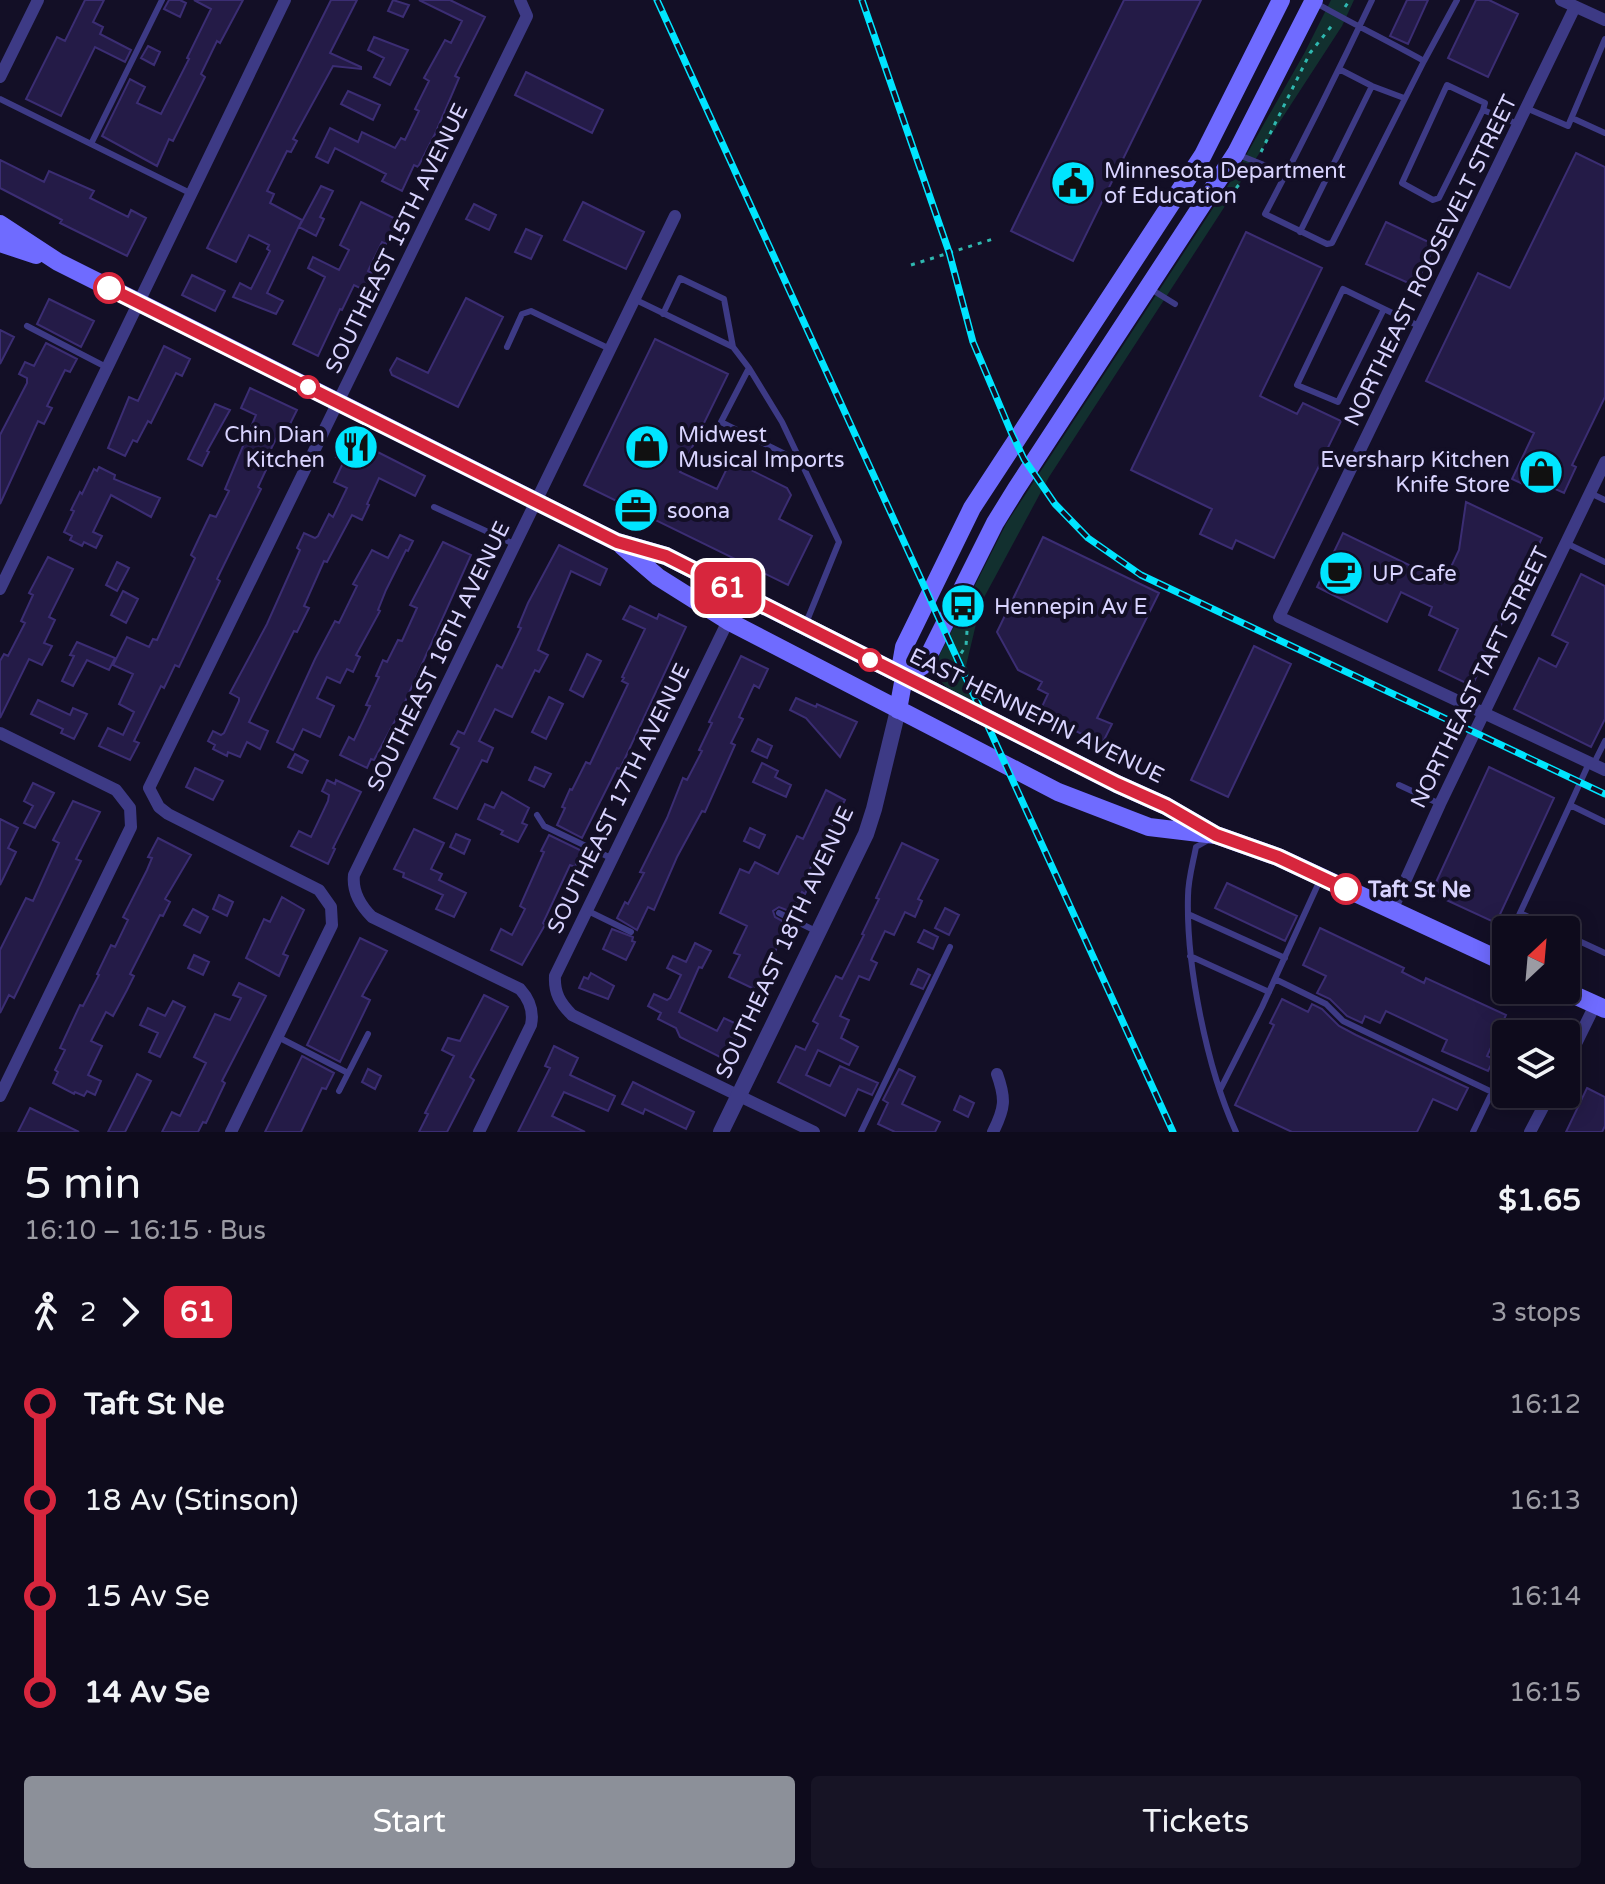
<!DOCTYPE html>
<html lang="en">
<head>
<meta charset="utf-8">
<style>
	body { margin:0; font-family:"Varela Round",sans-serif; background:#171425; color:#f1f3f6; height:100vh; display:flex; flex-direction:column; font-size:30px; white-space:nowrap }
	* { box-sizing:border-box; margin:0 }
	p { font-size:26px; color:#9b9ba3 }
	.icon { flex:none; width:44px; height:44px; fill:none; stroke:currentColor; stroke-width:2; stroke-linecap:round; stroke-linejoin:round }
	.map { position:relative; height:1132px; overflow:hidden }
	.sheet { display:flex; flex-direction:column; background:#0e0b1c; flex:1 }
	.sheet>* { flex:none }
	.badge { padding:0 16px; border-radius:12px; font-size:28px; line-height:52px }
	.needle { width:52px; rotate:26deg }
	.tools { position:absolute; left:1492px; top:916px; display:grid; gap:16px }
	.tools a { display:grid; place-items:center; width:88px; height:88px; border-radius:8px; background:#0e0b1c; box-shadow:0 4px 20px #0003,0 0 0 2px #2e2b3b; font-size:40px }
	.map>.badge { position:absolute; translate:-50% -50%; box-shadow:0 0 0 4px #fff }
	.legs { display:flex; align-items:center; gap:12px; height:88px; padding:0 24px; font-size:26px }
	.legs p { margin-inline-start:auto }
	.head { display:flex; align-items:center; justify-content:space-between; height:136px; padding:0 24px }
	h1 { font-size:44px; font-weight:600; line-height:60px }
	.button { display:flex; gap:16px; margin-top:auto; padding:16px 24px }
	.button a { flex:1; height:92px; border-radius:8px; background:#8c9099; color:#fff; font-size:32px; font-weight:600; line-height:92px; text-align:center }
	.button a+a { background:#171425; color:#f1f3f6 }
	ul { padding:0 24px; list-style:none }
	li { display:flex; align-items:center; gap:28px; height:96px; font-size:30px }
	li i { display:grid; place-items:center; width:12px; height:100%; margin:0 10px; background:currentColor }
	li i::after { content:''; width:20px; height:20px; margin:-10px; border:6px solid; border-radius:50%; background:#0e0b1c }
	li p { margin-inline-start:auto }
	li:first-child i { background:linear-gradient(#0000 50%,currentColor 0) }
	li:last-child i { background:linear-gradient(currentColor 50%,#0000 0) }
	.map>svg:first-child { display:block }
	.green { fill:#12302f }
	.building { fill:#241b47; stroke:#3b2d73; stroke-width:2 }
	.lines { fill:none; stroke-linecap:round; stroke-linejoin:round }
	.path { stroke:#2fb8b0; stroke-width:3; stroke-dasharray:4 6; stroke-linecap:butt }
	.service { stroke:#3d3a85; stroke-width:6 }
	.minor { stroke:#3d3a85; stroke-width:12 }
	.tertiary { stroke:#3d3a85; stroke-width:16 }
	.secondary { stroke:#6f6bff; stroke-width:18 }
	.rail-casing { stroke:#00e5ff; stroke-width:7 }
	.rail { stroke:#130f26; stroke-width:4; stroke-dasharray:12; stroke-linecap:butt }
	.line-1-casing { stroke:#fff; stroke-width:18 }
	.line-1 { stroke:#d7263d; stroke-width:12 }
	.stop-1-dot { fill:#fff; stroke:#d7263d; stroke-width:4 }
	.labels { text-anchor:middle; stroke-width:8; stroke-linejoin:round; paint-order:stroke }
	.poi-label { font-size:22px; fill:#d9d4ff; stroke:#130f26; text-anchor:start }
	.street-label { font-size:22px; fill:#d9d4ff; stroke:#130f26 }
	.stop-label { font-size:22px; font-weight:bold; fill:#d9d4ff; stroke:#130f26; text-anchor:start }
</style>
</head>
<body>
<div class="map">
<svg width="1605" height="1132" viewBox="0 0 1605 1132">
	<rect width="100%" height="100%" fill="#130f26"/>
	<path class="green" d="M1331,0H1354L1342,26L1049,477L981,603L966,666L983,699L981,705C960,695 930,687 938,658L1006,524L1236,173L1305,52Z"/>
	<path class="building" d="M85,0H104L93,22L103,27L100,34L131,50L125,62L95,47L61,116L26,99L57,37L65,41Z
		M169,0H180L186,3L180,17L164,9Z
		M194,0H243L220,43L217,41L201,74L205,77L173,141L169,139L157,166L102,136L130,79L145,87L137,103L161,114L189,59L187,58L211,9Z
		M331,0H357L330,53L361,67V69L333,66L293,139L297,141L291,152L287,151L267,191L274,194L270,203L302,220L267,293L283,301L276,314L233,297L240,283L251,289L270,251L267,249L269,245L249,235L236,262L207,248Z
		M393,0L409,5L403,17L388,11Z
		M419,0H450L485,17L455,76L459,78L435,134L418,167L414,165L402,191L382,181L386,174L335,148L328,163L316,157L330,128L358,142L362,132L395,148L401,138L405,140L419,111L415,109L429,81L424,78L445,40L451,43L462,21Z
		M1124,0H1201L1073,261L1011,231Z
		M1407,0H1428L1408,44L1390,36Z
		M1476,0H1489L1518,14L1488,77L1448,58Z
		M374,37L408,50L390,85L374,77L384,58L368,50Z
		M148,46L160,52L154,65L141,58Z
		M526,72L603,110L592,133L515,95Z
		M348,91L380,105L373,120L341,104Z
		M1576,153L1605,167V397L1572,465L1576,467L1564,493L1540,482L1536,490L1512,479L1534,433L1426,381L1478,273L1510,288Z
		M0,160L44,182L49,171L94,191L90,198L128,217L131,210L146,218L127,256L60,223L62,220L0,188Z
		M321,186L333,191L320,217L324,219L316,236L299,227Z
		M361,202L398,220L386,244L382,242L368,271L372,273L364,290L354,285L342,310L340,309L318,356L293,344L325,277L308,268L313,257L339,270L349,250L340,245Z
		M583,202L644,232L626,269L564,240Z
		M474,204L496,215L489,230L466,219Z
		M1386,222L1435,245L1415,286L1366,264Z
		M526,229L542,236L531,259L515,252Z
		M1246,232L1322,268L1260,396L1297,414L1303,403L1341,421L1274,558L1236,540L1232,549L1200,534L1212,509L1131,470Z
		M192,275L225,291L215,311L182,295Z
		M466,298L503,317L458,407L392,375L390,370L397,358L428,373Z
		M49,299L94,321L81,347L37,324Z
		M0,330L14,337L0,364Z
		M655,339L728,374L680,472L717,489L731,460L787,488L791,495L779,519L812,536L788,585L584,485Z
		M46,343L77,359L70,372L65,370L47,406L52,408L44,424L38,421L0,504V435L27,383V378L19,374L25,362L34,366Z
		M164,346L190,359L182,376L176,373L151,423L148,421L137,442L133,440L125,456L108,448L129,397L138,401Z
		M250,388L297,410L287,430L282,427L269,453L273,455L258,487L261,489L217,579L220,581L179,667L175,665L164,688L161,686L134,741L139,743L130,760L99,746L108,728L123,735L134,712L119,704L133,674L113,665L127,637L149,647L153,639L157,640L195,558L191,555L199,538L210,515L216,517L229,491L225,489L256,415L241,408Z
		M215,404L230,410L207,451L209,452L202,466L188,459Z
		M346,436L425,476L415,496L379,478L367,504L369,505L362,520L352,515L327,562L324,561L304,606L309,608L297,632L294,631L249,722L268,731L260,749L247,742L240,757L228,752L227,756L213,749L215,745L208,741L213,731L221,735L224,733L239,701V698L230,693L267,624L300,550L297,548L304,533L315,538L318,536L329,514L333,517L347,488L334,482L344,461L336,457Z
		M99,467L115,475L114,479L160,498L151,517L111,495L93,532L102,536L96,548L84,542L82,546L70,540L72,536L64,532L74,511L71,510L80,492L82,494L94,469L97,471Z
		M1466,502L1542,538L1472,686L1439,670L1458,629L1429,615L1432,607L1401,592L1387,622L1317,587L1343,533L1444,582L1459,550Z
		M400,535L413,541L408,551L406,550L386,590L378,610L380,611L356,655L360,657L353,672L347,669L340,683L327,677L317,698L334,706L320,737L303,729L293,750L277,742L315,659L335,621L339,623L357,586L353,584L372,550L388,558Z
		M1043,537L1159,593L1097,718L1112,724L1102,744L1039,713L1048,694L1038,689L1042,682L1018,670L997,632Z
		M443,542L471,555L405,702L374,760L371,759L367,768L340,755L349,737L354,740L370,706L366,705L379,677L376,676L383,660L387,662L398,640L402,641L417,608L410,605Z
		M559,545L607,569L600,585L571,571L538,650L548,655L539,672L535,670L512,717L495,709L479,741L493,748L487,762L482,760L457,809L434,798L459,748L451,744L458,731L464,734L497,665L502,668L521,628L518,627L528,603Z
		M48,557L73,569L49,617L55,620L44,643L52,646L42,665L29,659L0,718V661L4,654L8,656L25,623L21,621L33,595L29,593Z
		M117,562L129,568L117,591L106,585Z
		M1581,574L1605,586V719L1591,747L1514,709L1539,658L1556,667L1568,643L1552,635Z
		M123,591L138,599L126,623L111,615Z
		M630,606L657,619L659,614L686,627L620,769L617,768L582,838L557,825L565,808L562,807L570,789L572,790L586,762L590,764L628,684L622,681L624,678L622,677L645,629L623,619Z
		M77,642L115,658L109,670L87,660L73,686L62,681L74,656L70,655Z
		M1254,646L1291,664L1228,797L1191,780Z
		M587,654L601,661L583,697L570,690Z
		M741,656L768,669L759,688L754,685L739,717L743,719L731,743L735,745L705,812L702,811L677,857L654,910L648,907L637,930L617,918L625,902L628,904L644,873L640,872L667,818L683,778L687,780L702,751L699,750L712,723L709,722Z
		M549,697L563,704L546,739L532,732Z
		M796,698L816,707L817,704L857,722L840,757L806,718L790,710Z
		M38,700L70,715L73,708L87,714L74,739L61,733L63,729L31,714Z
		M758,739L772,746L767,758L752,751Z
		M295,754L308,761L302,773L288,767Z
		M762,763L778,771L775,777L791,785L786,797L753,782Z
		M535,767L551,774L544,787L529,780Z
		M1489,767L1554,798L1496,923L1431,893Z
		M195,768L223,781L213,800L186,787Z
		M327,780L335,784L336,780L361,792L333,848L335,849L328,864L291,846L299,831L311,837L328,801L329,795L322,791Z
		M33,783L54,793L35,828L24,823L33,806L24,801Z
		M826,790L845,800L809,871L815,873L805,894L802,892L792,912L779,907L773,911L775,917L786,923L766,976L760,988L756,986L754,989L729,977L740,955L734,953L747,926L720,913L740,869L749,873L755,862L778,874L797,836L803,839Z
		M502,792L529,808L522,823L527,825L518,842L501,834L503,831L478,819L485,804L494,808Z
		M73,801L100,812L76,859L81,861L14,998L9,995L0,1013V950L26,898L33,901L59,843L53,840Z
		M0,819L18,828L8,848L16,852L0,885Z
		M750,828L765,835L759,848L744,841Z
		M414,829L444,843L431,869L442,874L439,880L466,893L454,917L436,909L443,895L403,877L404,873L394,869Z
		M456,834L470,840L464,854L450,847Z
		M549,835L582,851L575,867L570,865L543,923L545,925L522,965L491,950L501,929L512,935L525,909L520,906L544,852L541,851Z
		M158,838L191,855L165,899L170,902L163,916L160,915L130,974L134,976L127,990L113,1016L106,1012L91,1041L102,1046L88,1075L101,1081L95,1095L87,1091L84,1096L75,1092L74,1094L53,1083L58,1072L55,1070L65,1050L60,1048L80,1005L83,1006L99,975L97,974L111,945L115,947L128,920L123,917L147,870L152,858L148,857Z
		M902,843L938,860L918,899L922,901L915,917L905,912L894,935L885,931L871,960L877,963L869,980L859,976L840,1016L849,1020L841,1038L858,1047L849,1065L818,1050L806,1075L830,1086L840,1066L878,1083L872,1095L858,1089L845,1116L778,1082L796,1046L805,1050L818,1024L813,1021L836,976L842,979L864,935L862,934L879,899L876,898Z
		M1227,883L1297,916L1285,941L1215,908Z
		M219,895L233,902L227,916L213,909Z
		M282,897L304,910L283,954L288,956L279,976L246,958L264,919L270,922Z
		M945,908L959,915L949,935L935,928Z
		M193,909L208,917L200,933L184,925Z
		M1320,928L1404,968L1402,972L1424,983L1426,978L1506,1015L1487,1056L1494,1059L1488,1071L1442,1051L1447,1040L1386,1011L1380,1023L1365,1016L1362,1023L1347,1016L1330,999L1317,993L1326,976L1303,965Z
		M612,929L633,937L632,941L635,942L626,960L603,949Z
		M924,930L938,937L933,949L918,942Z
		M360,938L387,951L362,996L370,1000L340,1062L307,1045Z
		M695,943L711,951L702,968L699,967L679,1012L717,1031L724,1018L743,1027L726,1060L680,1037L676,1028L658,1019L661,1013L648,1006L654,994L667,1000L670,998L681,975L667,968L673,956L686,962Z
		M194,955L209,962L203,975L188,968Z
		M918,969L930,975L923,989L911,984Z
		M591,973L614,986L608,999L579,988L584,977L588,979Z
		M239,983L266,996L222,1081L225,1083L206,1123L203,1122L198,1132H162L172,1112L180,1116L206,1063L194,1057L215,1014L230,1020L241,998L233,995Z
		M484,995L508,1007L470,1077L474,1080L447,1132H419L428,1114L425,1113L454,1056L442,1050L448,1038L460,1041Z
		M1282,999L1308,1012L1312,1004L1322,1009L1339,1026L1356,1035L1468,1088L1457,1110L1433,1099L1417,1132H1292L1235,1105L1274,1025L1270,1023Z
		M173,1001L185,1007L160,1057L149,1052L158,1033L140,1025L148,1008L165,1016Z
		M554,1046L578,1058L570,1075L615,1096L608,1111L564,1092L552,1116L585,1132H518L550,1068L545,1066Z
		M302,1056L334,1073L326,1089L322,1088L301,1132H265Z
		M368,1069L381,1076L375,1089L362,1082Z
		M899,1069L915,1077L902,1104L940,1122L935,1132H895L878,1124L888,1103L883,1100Z
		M137,1074L151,1081L125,1132H108Z
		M633,1082L694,1112L686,1129L645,1109L643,1114L622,1104Z
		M1587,1088L1605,1097V1126L1602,1132H1566Z
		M960,1096L974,1103L968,1117L954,1110Z
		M30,1108L79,1132H18Z"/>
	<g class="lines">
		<path class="path" d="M1345,7L1350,0
			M1261,152L1310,53L1334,23
			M1224,204L1251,169
			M911,265L993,239
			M944,678L966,646L968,616"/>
		<path class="service" d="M1316,3C1351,23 1388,41 1424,61L1332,243L1327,244L1265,214C1302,144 1338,72 1372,0
			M1424,61L1457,0
			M1339,69L1372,86L1404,98
			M0,99L192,194
			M1526,108L1568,126L1605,39
			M1483,110L1439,198L1433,200L1402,183L1447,85L1485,103L1483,110L1518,124
			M1572,118L1605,133
			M91,144L162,0
			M1239,155L1286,174
			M1300,232L1372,86
			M1149,288L1175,304
			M636,300L733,347L749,368L721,422L801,462L839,542L806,623
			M1384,309L1338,402L1297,385L1343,289L1419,326
			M663,314L680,278L724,299L733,347
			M27,326L108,368
			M507,347L522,314L531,311L610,349
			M749,368L782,422L801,462
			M1590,493L1605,500
			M434,507L514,544
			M1566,543L1605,562
			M1589,763L1570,805L1605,822
			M1593,765L1605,741
			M1399,785L1440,804
			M537,815L544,826L611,858
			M1210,839L1196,847C1193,863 1188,880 1188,896C1186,965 1207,1069 1236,1132
			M586,910L631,932
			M779,913L818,932
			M1520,913L1570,805
			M1188,914L1285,958
			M1513,930L1520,913L1556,930
			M1566,935L1605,953
			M1190,956L1269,992
			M1499,956L1506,945
			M1275,979L1326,1004L1343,1021L1492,1092
			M1533,1034L1534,1031
			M278,1037L348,1073
			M1220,1090L1262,1007L1320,880
			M339,1091L368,1034
			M1518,1094L1543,1106
			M861,1132L950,947
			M1473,1132L1496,1084L1506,1089"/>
		<path class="minor" d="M1561,0L1605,20
			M1575,7L1279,617L1605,770
			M0,77L38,0
			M0,589L285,0
			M728,621L555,976C554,993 560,1003 572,1015L814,1132
			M0,733L116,790L130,808L131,827L0,1096
			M1392,910L1440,804L1605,462
			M1566,1064L1595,1005
			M231,1132L332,925L331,907L319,890L168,814L159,807L149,788L527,16L520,0
			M479,1132L531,1025C534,1011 530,1000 520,989L372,917C360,905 352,892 354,875L675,216
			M993,1132C1005,1108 1006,1099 997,1074
			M1530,1132L1550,1094"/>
		<path class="tertiary" d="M721,1132L866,834L874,809L898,710"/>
		<path class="secondary" d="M0,224L58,262L617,542L666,556L1117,784L1166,806L1216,835
			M0,243L36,255
			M622,546L658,577L728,621L1058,792L1149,827L1216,835L1278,857L1506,963
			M904,677L924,665L995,523L1016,489L1236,153L1314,0
			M898,710L904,677L901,664L904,647L972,508L1203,155L1281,0
			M1563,990L1605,1009"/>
		<g class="rail-casing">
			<path id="rail" d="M657,0L1173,1132
				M862,0L949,252L973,342L1011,432L1024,459L1055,504L1088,538L1141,575L1605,794"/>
		</g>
		<use href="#rail" class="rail"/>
	</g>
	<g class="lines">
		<g class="line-1-casing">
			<path id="line-1" d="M109,288L617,542L666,556L1117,784L1166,806L1216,835L1278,857L1346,889"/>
		</g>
		<use href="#line-1" class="line-1"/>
	</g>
	<defs>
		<g id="civic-disc" transform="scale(2.3)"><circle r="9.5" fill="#00e5ff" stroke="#130f26"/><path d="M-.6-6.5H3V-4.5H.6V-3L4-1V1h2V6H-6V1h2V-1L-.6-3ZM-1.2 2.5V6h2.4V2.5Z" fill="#111"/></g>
		<g id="restaurant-disc" transform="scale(2.3)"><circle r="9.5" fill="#00e5ff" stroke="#130f26"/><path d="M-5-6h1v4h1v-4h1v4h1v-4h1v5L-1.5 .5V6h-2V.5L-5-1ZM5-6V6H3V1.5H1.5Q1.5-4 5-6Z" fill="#111"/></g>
		<g id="shop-disc" transform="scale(2.3)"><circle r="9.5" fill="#00e5ff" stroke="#130f26"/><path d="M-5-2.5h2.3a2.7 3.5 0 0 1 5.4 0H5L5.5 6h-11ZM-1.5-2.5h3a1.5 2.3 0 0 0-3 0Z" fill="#111"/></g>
		<g id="office-disc" transform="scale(2.3)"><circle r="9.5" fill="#00e5ff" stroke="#130f26"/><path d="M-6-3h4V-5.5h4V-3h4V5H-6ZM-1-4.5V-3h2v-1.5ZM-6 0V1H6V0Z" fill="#111"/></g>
		<g id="cafe-disc" transform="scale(2.3)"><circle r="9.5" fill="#00e5ff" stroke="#130f26"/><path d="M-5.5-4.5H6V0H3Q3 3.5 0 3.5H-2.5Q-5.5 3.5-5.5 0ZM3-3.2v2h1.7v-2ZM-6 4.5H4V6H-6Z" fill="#111"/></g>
		<g id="bus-disc" transform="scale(2.3)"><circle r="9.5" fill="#00e5ff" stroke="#130f26"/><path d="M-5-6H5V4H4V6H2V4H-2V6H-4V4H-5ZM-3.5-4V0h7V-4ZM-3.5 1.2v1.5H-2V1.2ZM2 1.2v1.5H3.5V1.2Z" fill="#111"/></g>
	</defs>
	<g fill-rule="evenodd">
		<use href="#civic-disc" x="1073" y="183"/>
		<use href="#restaurant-disc" x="356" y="447"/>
		<use href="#shop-disc" x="647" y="447"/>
		<use href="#shop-disc" x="1541" y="472"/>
		<use href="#office-disc" x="636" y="510"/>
		<use href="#cafe-disc" x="1341" y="573"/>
		<use href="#bus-disc" x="963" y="606"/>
	</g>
	<g class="stop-1-dot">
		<circle cx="109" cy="288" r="14"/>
		<circle cx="308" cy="387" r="10"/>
		<circle cx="870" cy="660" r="10"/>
		<circle cx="1346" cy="889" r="14"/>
	</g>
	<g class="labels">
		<g class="poi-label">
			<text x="1104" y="178">Minnesota Department<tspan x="1104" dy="25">of Education</tspan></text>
			<text x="325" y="442" text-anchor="end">Chin Dian<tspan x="325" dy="25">Kitchen</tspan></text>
			<text x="678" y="442">Midwest<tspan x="678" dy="25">Musical Imports</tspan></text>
			<text x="1510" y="467" text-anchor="end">Eversharp Kitchen<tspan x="1510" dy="25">Knife Store</tspan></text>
			<text x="667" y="518">soona</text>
			<text x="1372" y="581">UP Cafe</text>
			<text x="994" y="614">Hennepin Av E</text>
		</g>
		<g class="street-label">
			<text transform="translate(396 238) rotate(-64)" y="8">SOUTHEAST 15TH AVENUE</text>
			<text transform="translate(1430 260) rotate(-64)" y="8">NORTHEAST ROOSEVELT STREET</text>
			<text transform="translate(438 656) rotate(-64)" y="8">SOUTHEAST 16TH AVENUE</text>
			<text transform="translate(1479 677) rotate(-64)" y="8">NORTHEAST TAFT STREET</text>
			<text transform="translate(1037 715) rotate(26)" y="8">EAST HENNEPIN AVENUE</text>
			<text transform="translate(618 798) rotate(-64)" y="8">SOUTHEAST 17TH AVENUE</text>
			<text transform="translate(784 942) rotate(-65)" y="8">SOUTHEAST 18TH AVENUE</text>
		</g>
		<g class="stop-label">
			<text x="1368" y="897">Taft St Ne</text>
		</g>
	</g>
</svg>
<div class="tools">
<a><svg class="needle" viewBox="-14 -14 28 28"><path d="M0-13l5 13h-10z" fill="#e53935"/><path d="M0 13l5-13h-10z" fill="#9b9ba3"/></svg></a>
<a><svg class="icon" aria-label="layers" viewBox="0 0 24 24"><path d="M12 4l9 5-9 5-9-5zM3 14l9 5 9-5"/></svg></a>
</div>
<b class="badge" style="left:728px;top:588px;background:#d7263d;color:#fff">61</b>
</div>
<section class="sheet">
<div class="head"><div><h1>5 min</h1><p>16:10 – 16:15 · Bus</p></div><b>$1.65</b></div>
<div class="legs"><svg class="icon" aria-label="walk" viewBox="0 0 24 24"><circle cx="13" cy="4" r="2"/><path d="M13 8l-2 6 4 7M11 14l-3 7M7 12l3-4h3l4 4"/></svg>2<svg class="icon" aria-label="forward" viewBox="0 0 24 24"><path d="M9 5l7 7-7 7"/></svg><b class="badge" style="background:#d7263d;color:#fff">61</b><p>3 stops</p></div>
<ul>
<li><i style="color:#d7263d"></i><b>Taft St Ne</b><p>16:12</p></li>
<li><i style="color:#d7263d"></i><span>18 Av (Stinson)</span><p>16:13</p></li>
<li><i style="color:#d7263d"></i><span>15 Av Se</span><p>16:14</p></li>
<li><i style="color:#d7263d"></i><b>14 Av Se</b><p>16:15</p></li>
</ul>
<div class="button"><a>Start</a><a>Tickets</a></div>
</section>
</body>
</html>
